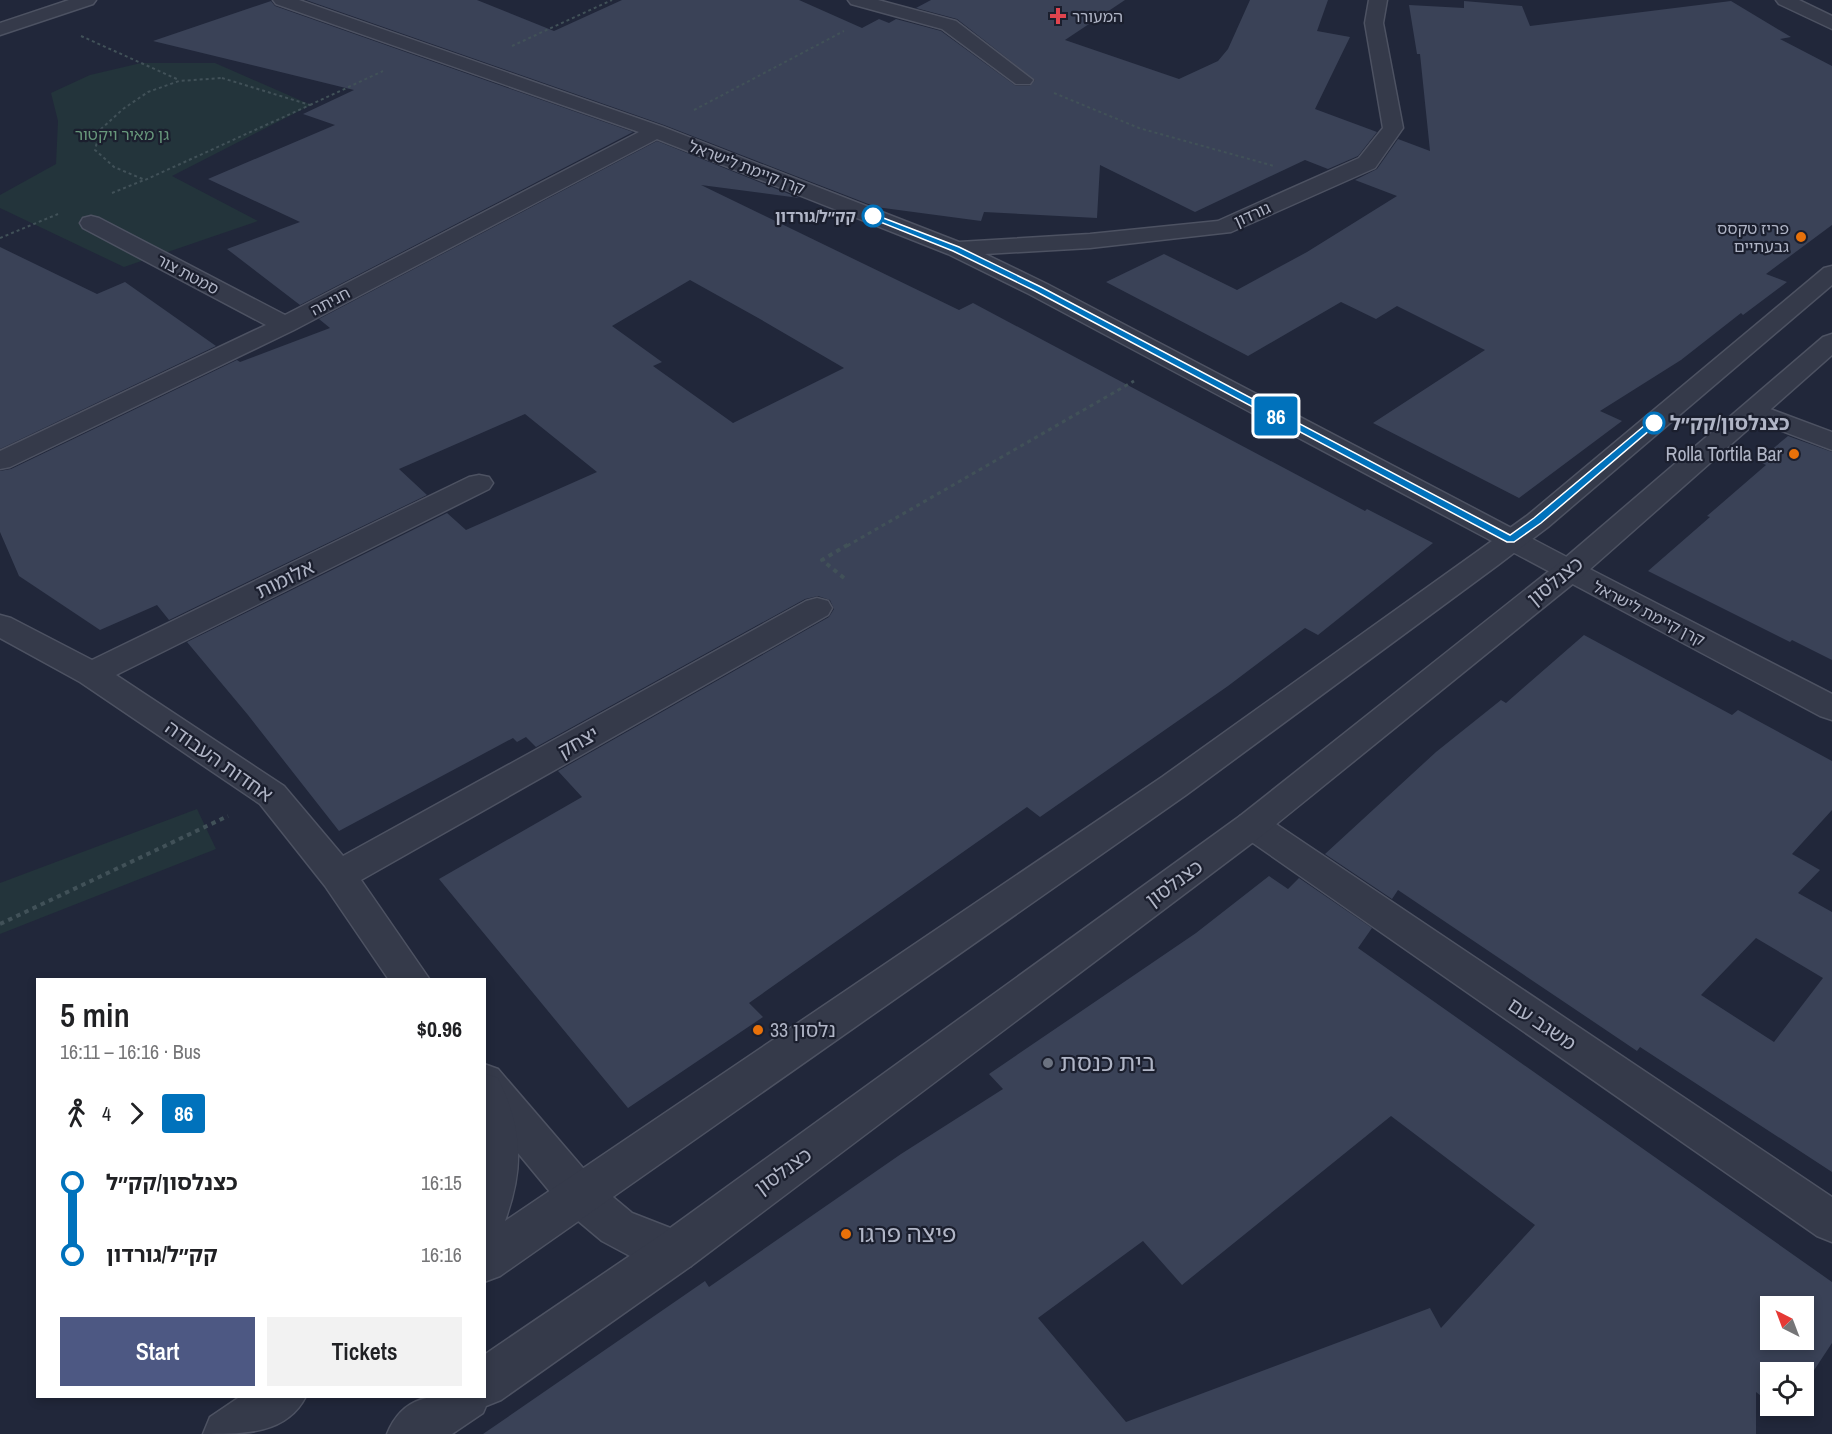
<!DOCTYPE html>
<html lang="en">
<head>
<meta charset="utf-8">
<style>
	body { margin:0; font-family:"Archivo Narrow","Noto Sans Hebrew",sans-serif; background:#f2f2f2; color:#202124; height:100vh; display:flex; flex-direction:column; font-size:22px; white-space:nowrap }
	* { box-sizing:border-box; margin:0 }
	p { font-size:20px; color:#757577 }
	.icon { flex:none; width:33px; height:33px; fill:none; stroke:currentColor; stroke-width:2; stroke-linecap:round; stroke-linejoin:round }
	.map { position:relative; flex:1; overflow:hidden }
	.drawer { position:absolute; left:36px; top:978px; width:450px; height:420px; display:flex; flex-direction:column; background:#fff; border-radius:0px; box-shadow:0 3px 9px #0003 }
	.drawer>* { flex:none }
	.badge { padding:0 12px; border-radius:4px; font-size:21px; line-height:39px }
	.needle { width:39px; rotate:318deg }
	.fabs { position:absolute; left:1760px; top:1296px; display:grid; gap:12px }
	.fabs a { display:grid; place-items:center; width:54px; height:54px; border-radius:0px; background:#fff; box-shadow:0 3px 9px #0003; font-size:30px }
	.map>.badge { position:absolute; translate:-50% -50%; box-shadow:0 0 0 3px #fff }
	.legs { display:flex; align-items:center; gap:9px; height:66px; padding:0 24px; font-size:20px }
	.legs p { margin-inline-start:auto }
	.headline { display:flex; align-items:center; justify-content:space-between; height:102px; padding:0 24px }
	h1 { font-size:33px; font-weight:600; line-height:45px }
	.cta { display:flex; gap:12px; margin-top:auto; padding:12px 24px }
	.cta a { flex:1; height:69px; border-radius:0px; background:#4d5883; color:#fff; font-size:24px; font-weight:600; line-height:69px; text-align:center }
	.cta a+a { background:#f2f2f2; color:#202124 }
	ul { padding:0 24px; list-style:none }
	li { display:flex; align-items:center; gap:21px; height:72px; font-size:22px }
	li i { display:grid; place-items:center; width:9px; height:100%; margin:0 8px; background:currentColor }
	li i::after { content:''; width:15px; height:15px; margin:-8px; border:4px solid; border-radius:50%; background:#fff }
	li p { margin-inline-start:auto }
	li:first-child i { background:linear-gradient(#0000 50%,currentColor 0) }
	li:last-child i { background:linear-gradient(currentColor 50%,#0000 0) }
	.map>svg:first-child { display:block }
	.green { fill:#23343b }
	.building { fill:#3a4257; fill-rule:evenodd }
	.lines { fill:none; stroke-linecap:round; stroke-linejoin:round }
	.minor-casing { stroke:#4d5262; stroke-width:3 }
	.tertiary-casing { stroke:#4d5262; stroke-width:3 }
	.path-far2 { stroke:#415158; stroke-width:2; stroke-dasharray:3 3; stroke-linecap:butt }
	.path-far1 { stroke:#415158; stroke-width:3; stroke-dasharray:4 4; stroke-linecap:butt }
	.path { stroke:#415158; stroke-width:4; stroke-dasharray:4.5 4.5; stroke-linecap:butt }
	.minor { fill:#353a4a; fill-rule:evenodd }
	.tertiary { fill:#353a4a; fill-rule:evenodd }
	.line-1 { fill:#0072bc; stroke:#fff; stroke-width:1.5 }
	.health-dot { fill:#e0444e; stroke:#1b1f2e; stroke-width:2 }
	.stop-1-dot { fill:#fff; stroke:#0072bc; stroke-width:3 }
	.food-dot { fill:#e8710a; stroke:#1b1f2e; stroke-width:2 }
	.worship-dot { fill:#6b7280; stroke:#1b1f2e; stroke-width:2 }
	.labels { text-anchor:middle; stroke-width:4.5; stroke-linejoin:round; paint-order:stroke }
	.far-poi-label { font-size:16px; fill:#b0b5c6; stroke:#1b1f2e; text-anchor:start }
	.far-park-label { font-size:16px; fill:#67977b; stroke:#1b1f2e }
	.far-street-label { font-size:16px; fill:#b0b5c6; stroke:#1b1f2e }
	.far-stop-label { font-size:16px; font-weight:bold; fill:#b0b5c6; stroke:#1b1f2e; text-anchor:end }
	.stop-label { font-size:20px; font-weight:bold; fill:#b0b5c6; stroke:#1b1f2e; text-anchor:start }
	.poi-label { font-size:20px; fill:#b0b5c6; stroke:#1b1f2e; text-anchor:end }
	.street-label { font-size:20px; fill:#b0b5c6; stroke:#1b1f2e }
	.near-poi-label { font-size:24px; fill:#b0b5c6; stroke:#1b1f2e; text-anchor:start }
</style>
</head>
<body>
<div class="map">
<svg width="1832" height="1434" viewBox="0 0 1832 1434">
	<rect width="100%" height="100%" fill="#21273a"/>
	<path class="green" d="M141,63H215L311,105L172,176L258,221L124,267L0,208V195L56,164L58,121L51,93L90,75Z
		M197,809L216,849L0,934V883Z"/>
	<path class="building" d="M306,0H477L554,31L622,0H799L862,28L879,19L889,23L896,19L941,31L1016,86H1030L1035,80L957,19L916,8L931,0H1125L1065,40L1179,79L1218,61L1228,49L1250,0H1328L1317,31L1350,37L1315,109L1377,132L1358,156L1328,169L1305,160L1195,212L1100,165L1097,218L984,212L981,221L876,207L664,125Z
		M271,1L275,6L633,132L300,305L227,249L300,222L208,179L335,125L303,114L354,90L153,41Z
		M1464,1L1522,6L1530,26L1731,1L1791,37L1780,39L1832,66V225L1766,274L1787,282L1743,315L1741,313L1681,360L1600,411L1622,421L1519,498L1373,423L1485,350L1397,306L1376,319L1341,302L1248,356L1106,282L1164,254L1237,290L1307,252L1397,196L1355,180L1377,169L1398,139L1430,151L1420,54H1417L1409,5L1464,8Z
		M657,141L799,198L701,185L959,310L973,303L1365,511L1367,509L1433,543L1318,635L1305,628L1228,686L1040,817L1027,807L749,1003L763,1017L628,1108L439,879L582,797L558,771L829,617L834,609L830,600L818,596L805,599L536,747L526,737L517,742L513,738L339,831L248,715L187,642L447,513L466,530L597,472L525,414L399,469L427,495L169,620L157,605L100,630L19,576L0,532V471L11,469L237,360L240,362L330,328L319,319ZM690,280L760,319L844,368L733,423L653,366L662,362L612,326Z
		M0,247L97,294L125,282L216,346L0,449Z
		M1788,436L1832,452V660L1792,640L1790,642L1648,571L1710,517L1707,516L1766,465L1758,461Z
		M1584,635L1732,715L1738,710L1832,761V810L1792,854L1820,870L1798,893L1832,912V1172L1640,1047L1637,1051L1398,890L1392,899L1325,854L1436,752L1501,700L1506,703ZM1756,938L1823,978L1774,1042L1701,995Z
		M1269,876L1288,889L1299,878L1372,928L1358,948L1832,1282V1343L1803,1387V1372H1770V1403L1756,1392V1434H483L705,1281L709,1287L901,1154L1003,1089L989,1074L1196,933ZM1391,1116L1535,1225L1441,1328L1430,1308L1126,1422L1038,1318L1143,1241L1182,1285ZM1770,1306H1803V1340H1770Z"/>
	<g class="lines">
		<g class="minor-casing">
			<path id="minor" d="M273,0H299L663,127L959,242L1090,234L1218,221L1359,158L1383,128L1365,23L1369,0H1387L1383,23L1403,128L1375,168L1231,232L1090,248L985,254L1047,284L1580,564L1832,694V720L1820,716L1029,294L948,254L657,139L294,330L10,467L0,469V451L266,325L83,228L80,223L83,218L91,216L99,218L285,315L639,132L276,4Z
				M848,0H878L956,21L1033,80L1030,84H1016L942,29L851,4Z
				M1776,0H1799L1832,16V29L1779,4Z
				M1754,403L1832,432V450L1745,417L1741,411L1745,405Z
				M479,475L489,477L493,483L489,489L116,675L284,786L343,856L806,601L817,598L828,601L832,608L828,615L361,880L430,980H389L325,886L260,804L80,682L0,638V615L11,618L92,660L469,477Z
				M1252,812L1264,816L1832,1197V1242L1817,1236L1240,834L1234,825L1240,816Z
				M484,1064L498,1069L595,1182L632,1213L691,1236L697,1251L691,1266L675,1272L630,1256L602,1241L565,1210L484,1112Z"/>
		</g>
		<g class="tertiary-casing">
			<path id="tertiary" d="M69,0H96L93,4L0,35V23Z
				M1832,266V285L1548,527L1498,565L1186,795L500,1276L484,1282V1073L498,1078C523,1129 524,1168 505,1221L1162,777L1478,551L1528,515L1824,268Z
				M1832,334V355L1580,578L1264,834L691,1266L501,1400L486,1406L483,1413L452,1434H387C406,1388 443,1396 484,1396V1355L659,1236L1240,816L1558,564L1823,337Z
				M241,1396H306C287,1434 245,1434 203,1434L210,1417Z"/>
		</g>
		<path class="path-far2" d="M81,36L179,80
			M512,46L612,0
			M222,78L310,105L145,180L114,167L95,150L100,130L123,109L148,92L179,81Z
			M1054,93L1139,128L1274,166
			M310,105L383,71
			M694,110L844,31
			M112,193L144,180
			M0,238L58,214"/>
		<path class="path-far1" d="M847,546L1134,381"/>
		<path class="path" d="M844,578L822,560L849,544
			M0,924L228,816"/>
		<use href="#minor" class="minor"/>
		<use href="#tertiary" class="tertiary"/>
	</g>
	<path class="line-1" d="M873,214L959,247L1041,287L1510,535L1534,518L1650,421L1658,423L1541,523L1514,542H1507L1035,291L953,251L870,218L869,216Z"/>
	<path class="health-dot" d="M1055 7h6v6h6v6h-6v6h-6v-6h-6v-6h6z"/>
	<g class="stop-1-dot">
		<circle cx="873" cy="216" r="10"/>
		<circle cx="1654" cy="423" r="10"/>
	</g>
	<g class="food-dot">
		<circle cx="1801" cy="237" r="6"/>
		<circle cx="1794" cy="454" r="6"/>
		<circle cx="758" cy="1030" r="6"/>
		<circle cx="846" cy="1234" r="6"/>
	</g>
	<circle class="worship-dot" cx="1048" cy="1063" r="6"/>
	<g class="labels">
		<g class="far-poi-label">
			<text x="1072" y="22">המעורר</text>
			<text x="1789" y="234" text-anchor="end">פריז טקסס<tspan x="1789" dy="18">גבעתיים</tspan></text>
		</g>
		<g class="far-park-label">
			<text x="122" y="140">גן מאיר ויקטור</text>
		</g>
		<g class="far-street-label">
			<text transform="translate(747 167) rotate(21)" y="6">קרן קיימת לישראל</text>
			<text transform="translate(1252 214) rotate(-24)" y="6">גורדון</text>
			<text transform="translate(188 274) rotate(28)" y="6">סמטת צור</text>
			<text transform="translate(330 301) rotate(-28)" y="6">חניתה</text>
			<text transform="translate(1649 613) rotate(27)" y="6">קרן קיימת לישראל</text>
		</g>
		<g class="far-stop-label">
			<text x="856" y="222">קק״ל/גורדון</text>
		</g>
		<g class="stop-label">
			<text x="1670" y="430">כצנלסון/קק״ל</text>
		</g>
		<g class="poi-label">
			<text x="1782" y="461">Rolla Tortila Bar</text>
			<text x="770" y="1037" text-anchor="start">נלסון 33</text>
		</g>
		<g class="street-label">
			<text transform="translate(285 579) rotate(-26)" y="7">אלומות</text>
			<text transform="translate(1555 581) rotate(-39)" y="7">כצנלסון</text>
			<text transform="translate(578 742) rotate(-29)" y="7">יצחק</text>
			<text transform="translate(219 761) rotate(35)" y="7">אחדות העבודה</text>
			<text transform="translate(1174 883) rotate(-36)" y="7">כצנלסון</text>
			<text transform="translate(1542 1024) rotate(34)" y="7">משגב עם</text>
			<text transform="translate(783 1171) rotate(-36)" y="7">כצנלסון</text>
		</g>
		<g class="near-poi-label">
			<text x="1060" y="1071">בית כנסת</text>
			<text x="858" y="1242">פיצה פרגו</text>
		</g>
	</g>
</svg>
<div class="fabs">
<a><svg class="needle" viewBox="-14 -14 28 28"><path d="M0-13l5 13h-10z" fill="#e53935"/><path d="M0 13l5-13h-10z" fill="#757577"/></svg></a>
<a><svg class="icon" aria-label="locate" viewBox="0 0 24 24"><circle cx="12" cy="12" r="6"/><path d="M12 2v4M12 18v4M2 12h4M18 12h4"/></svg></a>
</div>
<b class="badge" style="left:1276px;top:416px;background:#0072bc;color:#fff">86</b>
<section class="drawer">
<div class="headline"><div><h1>5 min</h1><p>16:11 – 16:16 · Bus</p></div><b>$0.96</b></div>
<div class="legs"><svg class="icon" aria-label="walk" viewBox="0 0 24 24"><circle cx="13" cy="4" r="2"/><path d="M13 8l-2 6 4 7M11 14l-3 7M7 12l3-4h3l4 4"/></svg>4<svg class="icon" aria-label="forward" viewBox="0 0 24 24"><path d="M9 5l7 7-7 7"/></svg><b class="badge" style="background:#0072bc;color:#fff">86</b></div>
<ul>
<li><i style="color:#0072bc"></i><b>כצנלסון/קק״ל</b><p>16:15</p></li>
<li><i style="color:#0072bc"></i><b>קק״ל/גורדון</b><p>16:16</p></li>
</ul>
<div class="cta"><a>Start</a><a>Tickets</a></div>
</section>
</div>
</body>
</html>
